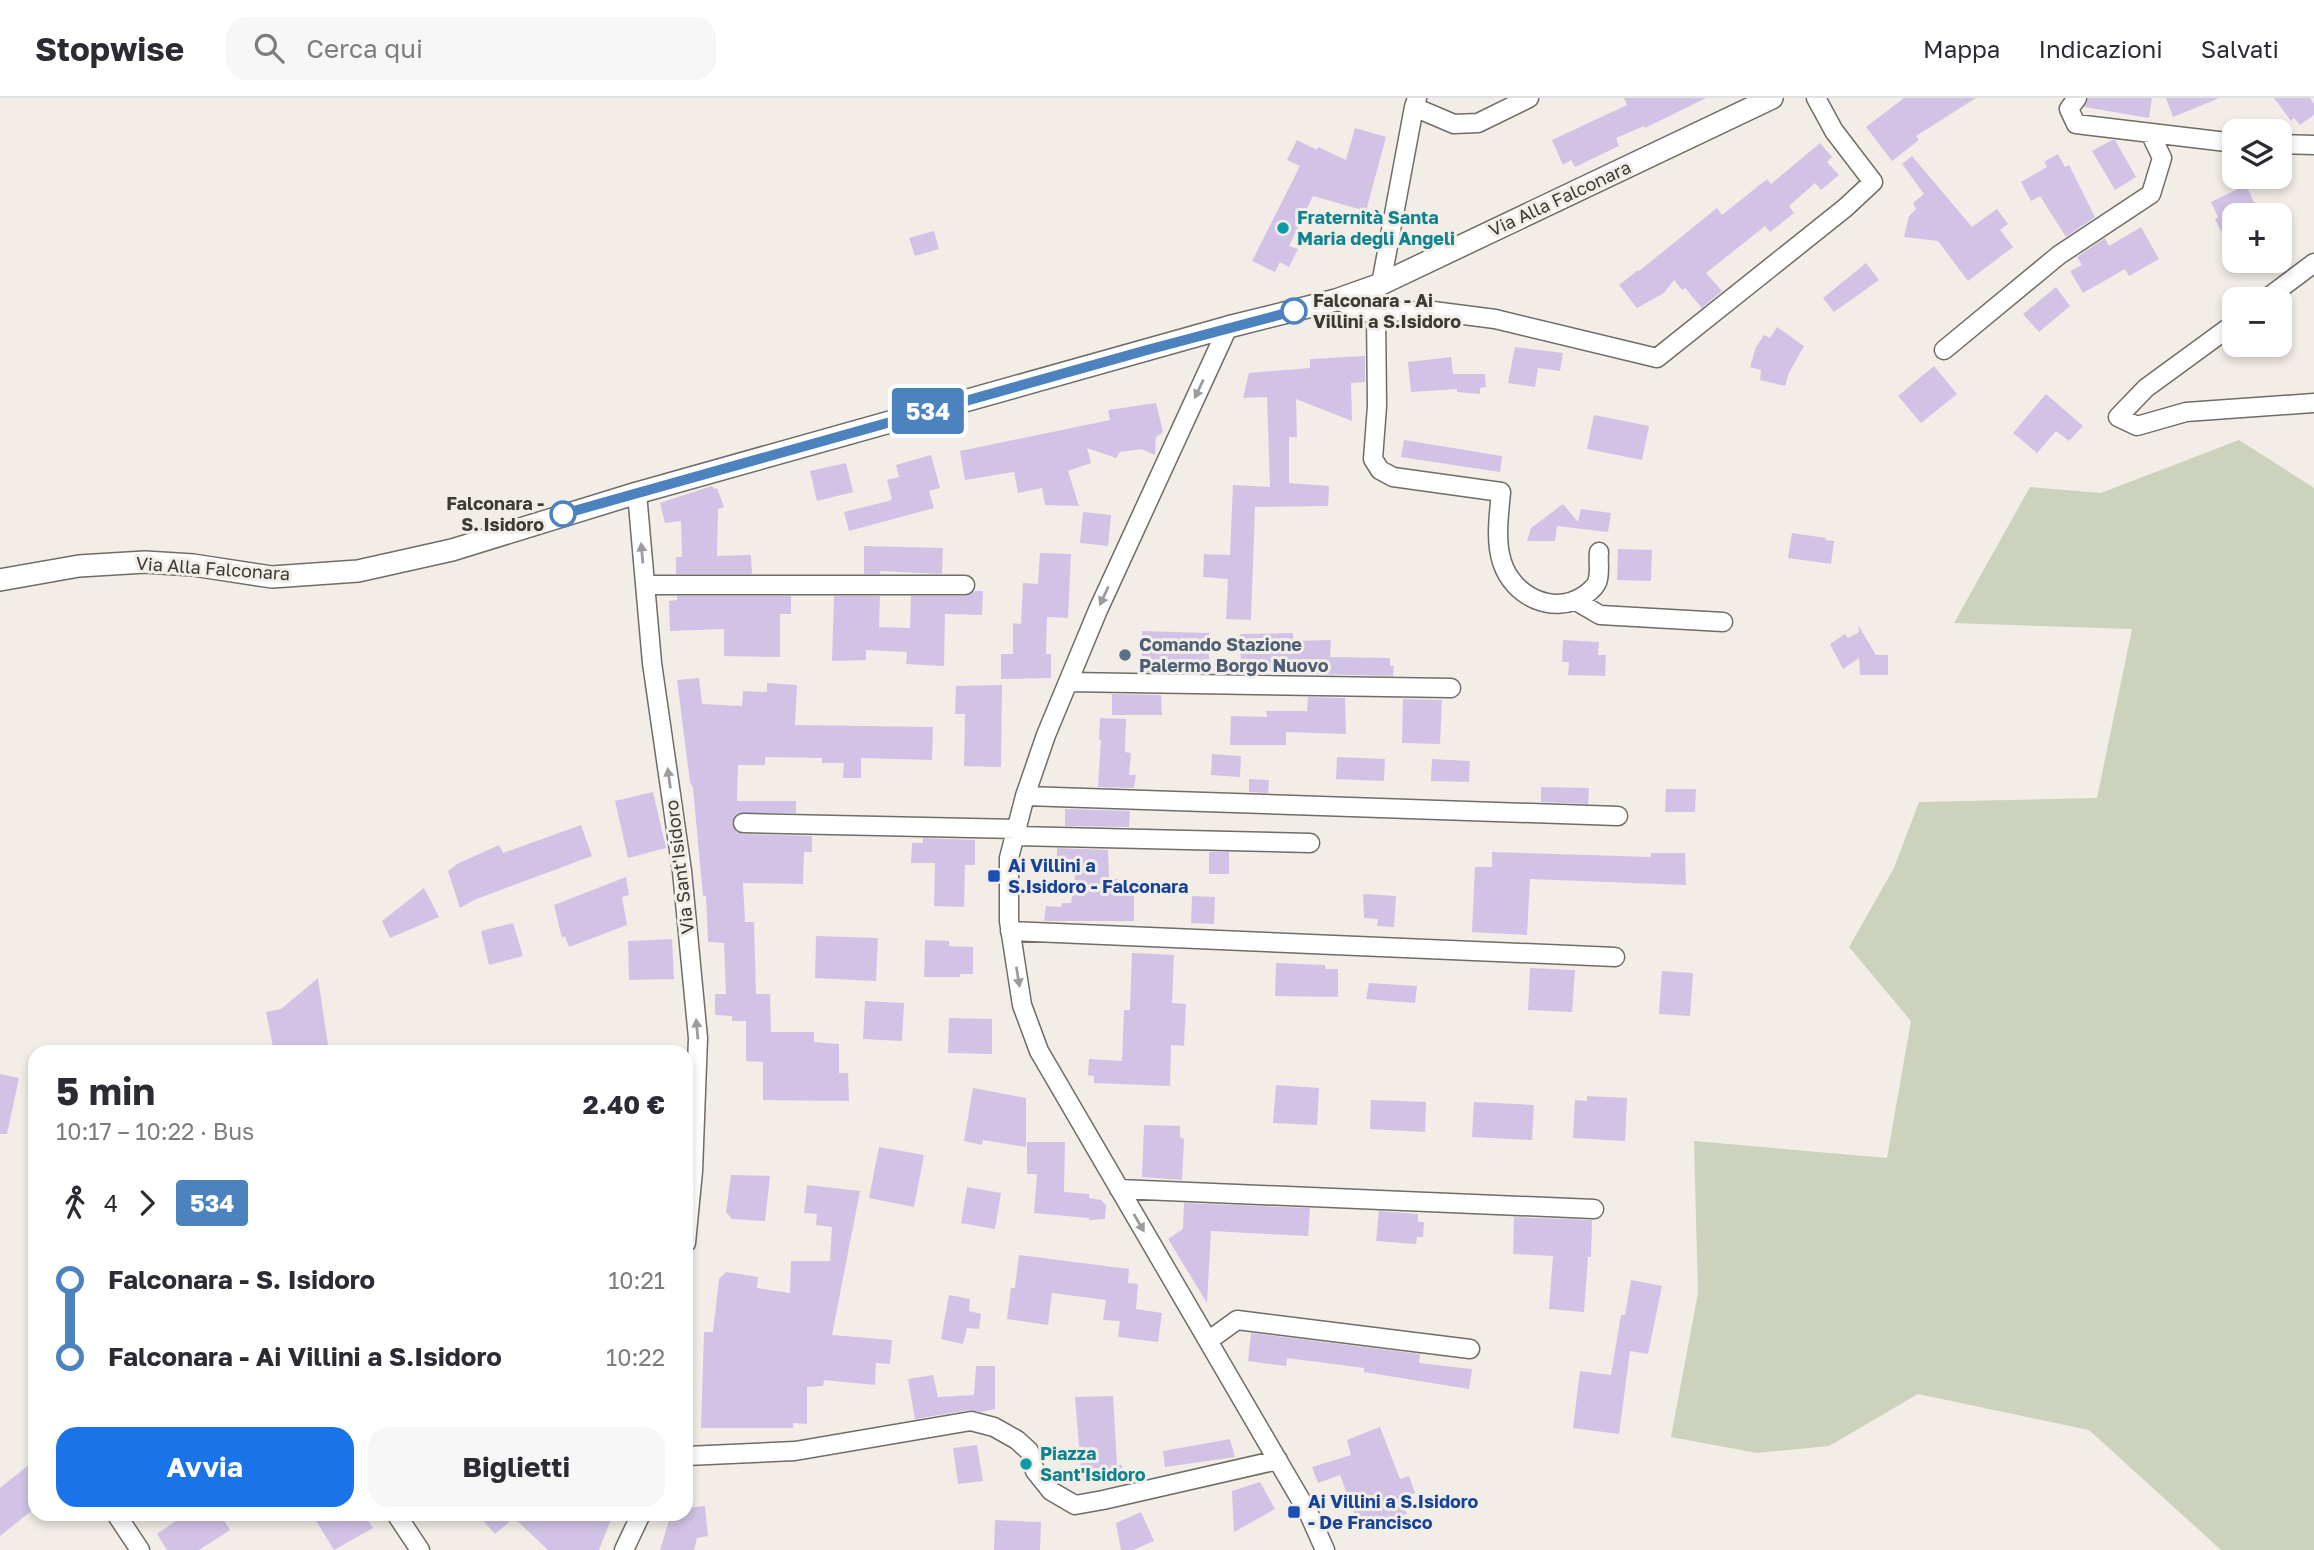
<!DOCTYPE html>
<html lang="it">
<head>
<meta charset="utf-8">
<style>
	body { margin:0; font-family:"Golos Text",sans-serif; background:#f7f7f7; color:#2b2b33; height:100vh; display:flex; flex-direction:column; font-size:26px; white-space:nowrap }
	* { box-sizing:border-box; margin:0 }
	p { font-size:23px; color:#7c7c81 }
	.icon { flex:none; width:38px; height:38px; fill:none; stroke:currentColor; stroke-width:2; stroke-linecap:round; stroke-linejoin:round }
	.map { position:relative; flex:1; overflow:hidden }
	.details { position:absolute; left:28px; top:947px; width:665px; height:476px; display:flex; flex-direction:column; background:#fff; border-radius:21px; box-shadow:0 4px 10px #0003 }
	.details>* { flex:none }
	.badge { padding:0 14px; border-radius:5px; font-size:24px; line-height:46px }
	.buttons { position:absolute; left:2222px; top:21px; display:grid; gap:14px }
	.buttons a { display:grid; place-items:center; width:70px; height:70px; border-radius:14px; background:#fff; box-shadow:0 4px 10px #0003; font-size:35px }
	.map>.badge { position:absolute; translate:-50% -50%; box-shadow:0 0 0 4px #fff }
	.legs { display:flex; align-items:center; gap:10px; height:77px; padding:0 28px; font-size:23px }
	.legs p { margin-inline-start:auto }
	.summary { display:flex; align-items:center; justify-content:space-between; height:119px; padding:0 28px }
	h1 { font-size:38px; font-weight:700; line-height:52px }
	.action { display:flex; gap:14px; margin-top:auto; padding:14px 28px }
	.action a { flex:1; height:80px; border-radius:21px; background:#1a73e8; color:#fff; font-size:28px; font-weight:700; line-height:80px; text-align:center }
	.action a+a { background:#f7f7f7; color:#2b2b33 }
	ul { padding:0 28px; list-style:none }
	li { display:flex; align-items:center; gap:24px; height:77px; font-size:26px }
	li i { display:grid; place-items:center; width:10px; height:100%; margin:0 9px; background:currentColor }
	li i::after { content:''; width:18px; height:18px; margin:-9px; border:5px solid; border-radius:50%; background:#fff }
	li p { margin-inline-start:auto }
	li:first-child i { background:linear-gradient(#0000 50%,currentColor 0) }
	li:last-child i { background:linear-gradient(currentColor 50%,#0000 0) }
	header { display:flex; align-items:center; gap:42px; box-sizing:border-box; height:98px; padding:0 35px; background:#fff; border-bottom:2px solid #e1e1e2 }
	header strong { font-size:33px }
	nav { display:flex; gap:38px; margin-inline-start:auto; font-size:24px }
	.search { width:490px; height:63px; background:#f7f7f7; display:flex; align-items:center; gap:18px; box-sizing:border-box; padding:0 24px; border-radius:21px; color:#7c7c81; font-size:26px }
	.map>svg:first-child { display:block }
	.green { fill:#ccd2bb }
	.building { fill:#d2c3e6 }
	.lines { fill:none; stroke-linecap:round; stroke-linejoin:round }
	.minor-casing { stroke:#706c66; stroke-width:21 }
	.tertiary-casing { stroke:#706c66; stroke-width:24 }
	.minor { stroke:#fff; stroke-width:18 }
	.tertiary { stroke:#fff; stroke-width:21 }
	.oneway { fill:#9e9c9b }
	.line-1-casing { stroke:#fff; stroke-width:16 }
	.line-1 { stroke:#4c83be; stroke-width:10 }
	.culture-dot { fill:#0f9aa8; stroke:#f2ede6; stroke-width:2.5 }
	.stop-1-dot { fill:#fff; stroke:#4c83be; stroke-width:3.5 }
	.service-dot { fill:#5c6f8a; stroke:#f2ede6; stroke-width:2.5 }
	.transit-dot { fill:#1a4fb4; stroke:#f2ede6; stroke-width:2.5 }
	.labels { text-anchor:middle; stroke-width:6; stroke-linejoin:round; paint-order:stroke }
	.street-label { font-size:18px; fill:#3c3a37; stroke:#f2ede6 }
	.culture-label { font-size:18px; font-weight:bold; fill:#0d838f; stroke:#f2ede6; text-anchor:start }
	.stop-label { font-size:18px; font-weight:bold; fill:#3c3a37; stroke:#f2ede6; text-anchor:start }
	.service-label { font-size:18px; font-weight:bold; fill:#4e5e75; stroke:#f2ede6; text-anchor:start }
	.transit-label { font-size:18px; font-weight:bold; fill:#164399; stroke:#f2ede6; text-anchor:start }
</style>
</head>
<body>
<header>
<strong>Stopwise</strong>
<div class="search"><svg class="icon" aria-label="search" viewBox="0 0 24 24"><circle cx="10" cy="10" r="6"/><path d="M15 15l6 6"/></svg>Cerca qui</div>
<nav><a>Mappa</a><a>Indicazioni</a><a>Salvati</a></nav>
</header>
<div class="map">
<svg width="2314" height="1452" viewBox="0 0 2314 1452">
	<rect width="100%" height="100%" fill="#f2ede6"/>
	<path class="green" d="M2239,342L2314,390V1452H2221L2089,1332L1918,1296L1829,1348L1757,1355L1671,1339L1698,1195L1694,1043L1887,1060L1911,923L1849,849L1894,770L1919,704L2097,700L2132,531L1954,525L2030,389L2101,395Z"/>
	<path class="building" d="M1624,0H1706L1645,30L1644,28L1616,40L1619,48L1575,69L1571,62L1563,67L1552,42L1627,7Z
		M1904,0H1976L1916,38L1919,42L1892,63L1866,29Z
		M2088,0H2152L2149,20L2084,9Z
		M2166,0H2217V1L2173,19Z
		M2274,0H2310L2314,6V17L2300,27L2294,20L2291,23Z
		M1355,30L1386,39L1366,113L1313,98L1289,148L1298,151L1289,169L1280,164L1275,174L1252,163L1300,68L1287,62L1297,42L1317,52L1318,49L1346,62Z
		M2112,42H2115L2136,79L2115,92L2092,53Z
		M1820,45L1832,59L1827,64L1839,77L1821,92L1815,85L1789,108L1794,115L1770,134L1765,128L1706,175L1722,193L1702,210L1685,190L1682,192L1674,182L1664,195L1637,210L1619,187L1638,172L1639,173L1717,110L1722,117L1767,81L1771,86Z
		M2058,56L2065,69L2069,67L2095,119L2066,139L2040,98L2031,103L2021,84L2047,69L2044,64Z
		M1912,58L1972,129L1997,111L2008,126L2000,132L2013,149L1968,183L1938,143L1904,139L1909,118L1916,111L1913,105L1924,96L1902,66Z
		M2246,87L2260,117H2235V162L2215,121L2218,119L2211,104Z
		M2141,129L2159,161L2129,178L2125,171L2083,195L2070,173L2082,167L2077,159L2105,140L2109,148Z
		M934,133L939,151L915,158L909,140Z
		M1866,165L1879,182L1834,214L1823,200Z
		M2056,189L2070,208L2039,234L2023,216Z
		M1777,229L1804,248L1789,275L1785,288L1760,282L1761,272L1750,269L1756,249L1764,237L1770,240Z
		M1515,249L1563,255L1560,273L1538,270L1535,289L1508,285Z
		M1365,258V284L1351,285L1352,323L1296,301L1297,339H1289V385L1329,388L1328,408L1255,409L1251,522L1226,521L1228,481L1203,479L1204,456L1230,457L1233,387L1270,389L1267,299L1243,300L1249,275L1310,270V261Z
		M1451,259L1453,276H1485L1486,289L1480,290V296L1457,294V291L1411,294L1408,264Z
		M1934,268L1957,296L1921,325L1898,298Z
		M2046,296L2083,328L2069,343L2056,333L2037,355L2013,335Z
		M1156,305L1163,334L1156,339L1155,357L1141,351L1120,354L1116,360L1087,350L1091,365L1068,373L1079,408L1045,407L1042,390L1018,395L1014,374L965,382L960,353L1110,322L1108,312Z
		M1594,317L1649,328L1642,362L1587,351Z
		M1404,342L1502,358L1500,374L1401,359Z
		M931,357L940,390L929,393L934,410L849,433L844,414L889,403L892,401L887,382L899,379L896,367Z
		M846,365L853,394L817,403L810,373Z
		M712,388L714,391L717,390L724,409L718,411L717,458L751,457L752,476H676V459H682L681,423L665,425L660,405Z
		M1563,406L1578,424L1581,411L1611,415L1608,434L1557,428L1555,443H1527L1531,430Z
		M1083,414L1111,417L1108,448L1080,445Z
		M1792,435L1826,440L1825,442L1834,443L1831,466L1788,460Z
		M864,448L943,450L942,476L880,473V476H864Z
		M1618,451L1652,452L1651,483L1617,482Z
		M1040,455L1071,456L1068,520L1047,519L1046,556H1051V580L1001,581V556H1013V525L1021,526L1023,485L1038,486Z
		M974,493H983L982,517L945,516L944,568L906,566L907,554L866,552V562L832,563L834,498H880L879,529L910,530L911,498H965Z
		M677,498H791V516H780V559L724,558V531L670,533L669,503L677,502Z
		M1858,527L1876,557H1888V577H1860L1859,560L1843,571L1830,546L1845,536L1848,540L1859,534Z
		M1142,533L1209,535V575L1142,574Z
		M1293,535V543L1331,542L1330,559L1390,560V568H1394L1393,578L1309,576L1310,572L1241,573L1240,536Z
		M1563,542L1599,544L1598,557H1606L1605,578L1568,577L1569,564H1562Z
		M699,580L702,606L742,608L743,593L767,594V585L797,587L795,627L933,629L932,662L861,660V680H843L844,665H822V660L765,659V667H738L737,703H796V715H738L732,724L737,734L743,736L812,738V754H804L803,786L743,785L745,824H754L756,896H770L771,934H814V944L839,946V975H848L849,1003L763,1002V964L746,963V923H732V918L715,917V896H726L724,845L708,844L706,798H703L693,690L690,684L677,582Z
		M1002,587L1001,669L964,668L965,616H955L956,588Z
		M1112,596L1161,597L1162,617H1112Z
		M1308,599L1345,600L1346,636L1286,634V647H1230L1231,618L1267,619L1266,613H1307Z
		M1403,601L1442,602L1440,646L1402,645Z
		M1100,620L1126,621L1125,654L1131,655L1129,677H1136L1134,690L1098,689L1101,642H1099Z
		M1212,656L1241,658L1240,679L1211,677Z
		M1337,659L1385,661L1384,683L1336,681Z
		M1432,661L1470,663L1469,684L1431,683Z
		M1249,681L1269,682L1268,695L1249,694Z
		M1541,689L1589,690L1588,706L1541,704Z
		M1666,691H1696L1695,714H1665Z
		M653,694L666,750L628,760L615,703Z
		M1065,711L1130,713L1129,729L1065,728Z
		M581,727L592,758L474,802L460,810L448,773L457,766L499,747L503,755Z
		M923,740L975,742V767H965L964,809L934,808L935,765H911L912,745H923Z
		M1057,750L1108,752L1109,781H1118V785H1134V823H1044L1046,808L1061,809L1062,805H1071L1076,773L1057,771Z
		M1209,754H1229V776H1209Z
		M1492,754L1651,759V755H1685L1686,787L1530,781L1527,837L1472,834L1475,769H1492Z
		M626,779L629,797L622,799L627,827L569,849L565,838L562,840L554,807Z
		M424,790L439,819L390,840L382,823Z
		M1363,796L1396,798L1394,829L1377,828L1378,821L1364,820Z
		M1192,798L1215,799L1214,826L1191,825Z
		M513,825L523,858L489,867L481,833Z
		M816,838L878,840L876,883L815,880Z
		M672,841L674,881L629,882L628,843Z
		M925,842L949,843V848L973,849V876H960V879H924Z
		M1132,855L1174,857L1172,905L1186,906L1184,948L1171,947L1170,988L1094,985V978L1088,977L1089,961L1122,963L1124,912H1130Z
		M1276,865L1325,867V871H1338V899L1275,898Z
		M1530,870L1575,872L1572,914L1528,912Z
		M1662,873L1693,875L1690,918L1659,916Z
		M318,880L329,954H274L266,914L281,911Z
		M1369,885L1417,888L1415,905L1366,901Z
		M865,903L904,905L902,943L863,941Z
		M949,920L992,921V956L948,955Z
		M0,976L19,980L7,1036H0Z
		M1276,987L1319,990L1317,1027L1273,1025Z
		M973,990L1026,1000V1049L983,1042L982,1047L964,1043Z
		M1587,998L1627,1000L1625,1043L1573,1040L1575,1002L1587,1003Z
		M1371,1002L1426,1004L1425,1034L1370,1031Z
		M1474,1004L1534,1007L1532,1042L1472,1039Z
		M1144,1027L1180,1028V1039L1184,1041L1182,1082L1142,1079Z
		M1027,1044H1065L1064,1094L1089,1096V1100L1101,1102L1106,1107L1105,1121L1089,1122V1120L1034,1115L1037,1076H1027Z
		M879,1049L924,1057L914,1109L869,1100Z
		M731,1077L770,1078L765,1123L732,1121L726,1114Z
		M807,1087L860,1093L832,1237L892,1242L890,1266L876,1265L875,1287L824,1282L823,1288L807,1289V1326L793,1325V1330H701L704,1234H713L719,1181L726,1174L758,1179L757,1190L790,1195L791,1163H830L832,1129L816,1127L817,1116L804,1115Z
		M967,1089L1001,1095L995,1131L961,1125Z
		M1184,1105L1310,1110L1308,1138L1211,1133L1207,1205L1168,1141L1183,1131Z
		M1379,1113L1418,1116V1124H1424L1423,1139H1417L1416,1146L1376,1143Z
		M1514,1119L1592,1122L1591,1159H1588L1584,1214L1549,1211L1553,1158L1513,1156Z
		M1019,1157L1129,1171L1128,1185L1138,1186L1136,1211L1162,1215L1158,1244L1118,1239L1120,1223L1103,1222L1106,1202L1052,1195L1048,1227L1007,1221L1011,1190H1015Z
		M1631,1182L1662,1188L1648,1256L1630,1253L1619,1336L1573,1330L1580,1273L1611,1277L1621,1217H1625Z
		M949,1197L970,1201L969,1213L981,1216L979,1231L967,1230L963,1246L941,1241Z
		M1251,1235L1420,1256L1419,1265L1472,1271L1469,1291L1364,1274V1270L1287,1260L1286,1268L1248,1263Z
		M976,1268H995V1311L981,1314L969,1312L915,1321L908,1281L933,1277L938,1299L974,1297Z
		M1113,1298L1117,1367H1122V1382L1082,1384L1075,1299Z
		M1380,1329L1400,1381L1409,1378L1415,1395L1401,1400L1407,1416L1361,1433L1340,1377L1318,1385L1312,1369L1351,1357L1347,1342Z
		M1230,1341L1235,1359L1165,1369L1163,1353Z
		M977,1347L983,1383L958,1386L953,1350Z
		M35,1362V1410L0,1438V1390Z
		M1260,1384L1275,1411L1234,1434L1232,1393Z
		M705,1408L708,1438L697,1440L694,1452H660L671,1416H686V1410Z
		M1141,1414L1154,1443L1133,1452H1121L1116,1425Z
		M186,1416H220L230,1432L199,1452H167L157,1436Z
		M312,1416H364L373,1430L334,1452Z
		M477,1416H613L599,1452H548L514,1420L495,1436Z
		M995,1422L1041,1424L1040,1452H994Z"/>
	<g class="lines">
		<g class="minor-casing">
			<path id="minor" d="M2077,0L2069,11L2076,26L2235,45
				M1414,9L1454,26L1478,25L1529,0
				M2280,46L2314,47
				M1381,186L1414,9L1417,0
				M2266,201L2314,165
				M1336,202L1366,214L1433,213L1495,221L1657,260L1845,110L1873,84L1834,33L1816,0
				M1376,214L1377,308L1373,361L1380,372L1393,379L1501,394C1499,417 1495,442 1502,464C1513,499 1554,518 1585,497C1590,493 1597,488 1598,481C1600,473 1598,462 1599,454
				M2235,225L2146,290L2118,319L2137,328L2186,314L2314,305
				M1228,229L1098,512L1046,637L1025,698L1009,760V823L1022,907L1039,953L1309,1416L1325,1452
				M1944,252L2059,157L2151,96L2162,60L2151,37
				M637,395L652,565L682,773L698,940L693,1073L686,1145
				M645,487H965
				M1576,503L1600,517L1723,524
				M1068,584L1451,590
				M1025,698L1618,718
				M743,725L1017,731
				M1015,738L1310,745
				M1010,833L1615,859
				M1119,1091L1594,1111
				M1208,1243L1237,1222L1470,1251
				M686,1358L795,1353L971,1323L994,1329L1017,1342L1029,1353L1035,1373L1051,1393L1075,1407L1103,1402L1278,1362
				M116,1416L140,1452
				M396,1416L420,1452
				M624,1452L641,1416"/>
		</g>
		<g class="tertiary-casing">
			<path id="tertiary" d="M0,482L79,468L145,464L193,467L272,479L358,473L452,452L637,395L1228,229L1336,202L1381,186L1772,0"/>
		</g>
		<use href="#minor" class="minor"/>
		<use href="#tertiary" class="tertiary"/>
	</g>
	<defs><path id="oneway-solid" d="M-6-.8H1V-3.2L6.5 0L1 3.2V.8H-6Z" transform="scale(1.75)"/></defs>
	<g class="oneway">
		<use href="#oneway-solid" transform="translate(1199 291) rotate(115)"/>
		<use href="#oneway-solid" transform="translate(642 455) rotate(-95)"/>
		<use href="#oneway-solid" transform="translate(1104 498) rotate(115)"/>
		<use href="#oneway-solid" transform="translate(669 680) rotate(-98)"/>
		<use href="#oneway-solid" transform="translate(1018 879) rotate(81)"/>
		<use href="#oneway-solid" transform="translate(697 931) rotate(-95)"/>
		<use href="#oneway-solid" transform="translate(1139 1125) rotate(60)"/>
	</g>
	<g class="lines">
		<g class="line-1-casing">
			<path id="line-1" d="M563,416L1147,252L1294,213"/>
		</g>
		<use href="#line-1" class="line-1"/>
	</g>
	<g class="culture-dot">
		<circle cx="1283" cy="130" r="7"/>
		<circle cx="1026" cy="1366" r="7"/>
	</g>
	<g class="stop-1-dot">
		<circle cx="1294" cy="213" r="12"/>
		<circle cx="563" cy="416" r="12"/>
	</g>
	<circle class="service-dot" cx="1125" cy="557" r="7"/>
	<g class="transit-dot">
		<rect x="987" y="771" width="14" height="14" rx="3.5"/>
		<rect x="1287" y="1407" width="14" height="14" rx="3.5"/>
	</g>
	<g class="labels">
		<g class="street-label">
			<text transform="translate(1560 101) rotate(-25)" y="6">Via Alla Falconara</text>
			<text transform="translate(213 471) rotate(4)" y="6">Via Alla Falconara</text>
			<text transform="translate(680 769) rotate(-97)" y="6">Via Sant'Isidoro</text>
		</g>
		<g class="culture-label">
			<text x="1297" y="126">Fraternità Santa<tspan x="1297" dy="21">Maria degli Angeli</tspan></text>
			<text x="1040" y="1362">Piazza<tspan x="1040" dy="21">Sant'Isidoro</tspan></text>
		</g>
		<g class="stop-label">
			<text x="1313" y="209">Falconara - Ai<tspan x="1313" dy="21">Villini a S.Isidoro</tspan></text>
			<text x="544" y="412" text-anchor="end">Falconara -<tspan x="544" dy="21">S. Isidoro</tspan></text>
		</g>
		<g class="service-label">
			<text x="1139" y="553">Comando Stazione<tspan x="1139" dy="21">Palermo Borgo Nuovo</tspan></text>
		</g>
		<g class="transit-label">
			<text x="1008" y="774">Ai Villini a<tspan x="1008" dy="21">S.Isidoro - Falconara</tspan></text>
			<text x="1308" y="1410">Ai Villini a S.Isidoro<tspan x="1308" dy="21">- De Francisco</tspan></text>
		</g>
	</g>
</svg>
<div class="buttons">
<a><svg class="icon" aria-label="layers" viewBox="0 0 24 24"><path d="M12 4l9 5-9 5-9-5zM3 14l9 5 9-5"/></svg></a>
<a>+</a>
<a>−</a>
</div>
<b class="badge" style="left:928px;top:313px;background:#4c83be;color:#fff">534</b>
<section class="details">
<div class="summary"><div><h1>5 min</h1><p>10:17 – 10:22 · Bus</p></div><b>2.40 €</b></div>
<div class="legs"><svg class="icon" aria-label="walk" viewBox="0 0 24 24"><circle cx="13" cy="4" r="2"/><path d="M13 8l-2 6 4 7M11 14l-3 7M7 12l3-4h3l4 4"/></svg>4<svg class="icon" aria-label="forward" viewBox="0 0 24 24"><path d="M9 5l7 7-7 7"/></svg><b class="badge" style="background:#4c83be;color:#fff">534</b></div>
<ul>
<li><i style="color:#4c83be"></i><b>Falconara - S. Isidoro</b><p>10:21</p></li>
<li><i style="color:#4c83be"></i><b>Falconara - Ai Villini a S.Isidoro</b><p>10:22</p></li>
</ul>
<div class="action"><a>Avvia</a><a>Biglietti</a></div>
</section>
</div>
</body>
</html>
